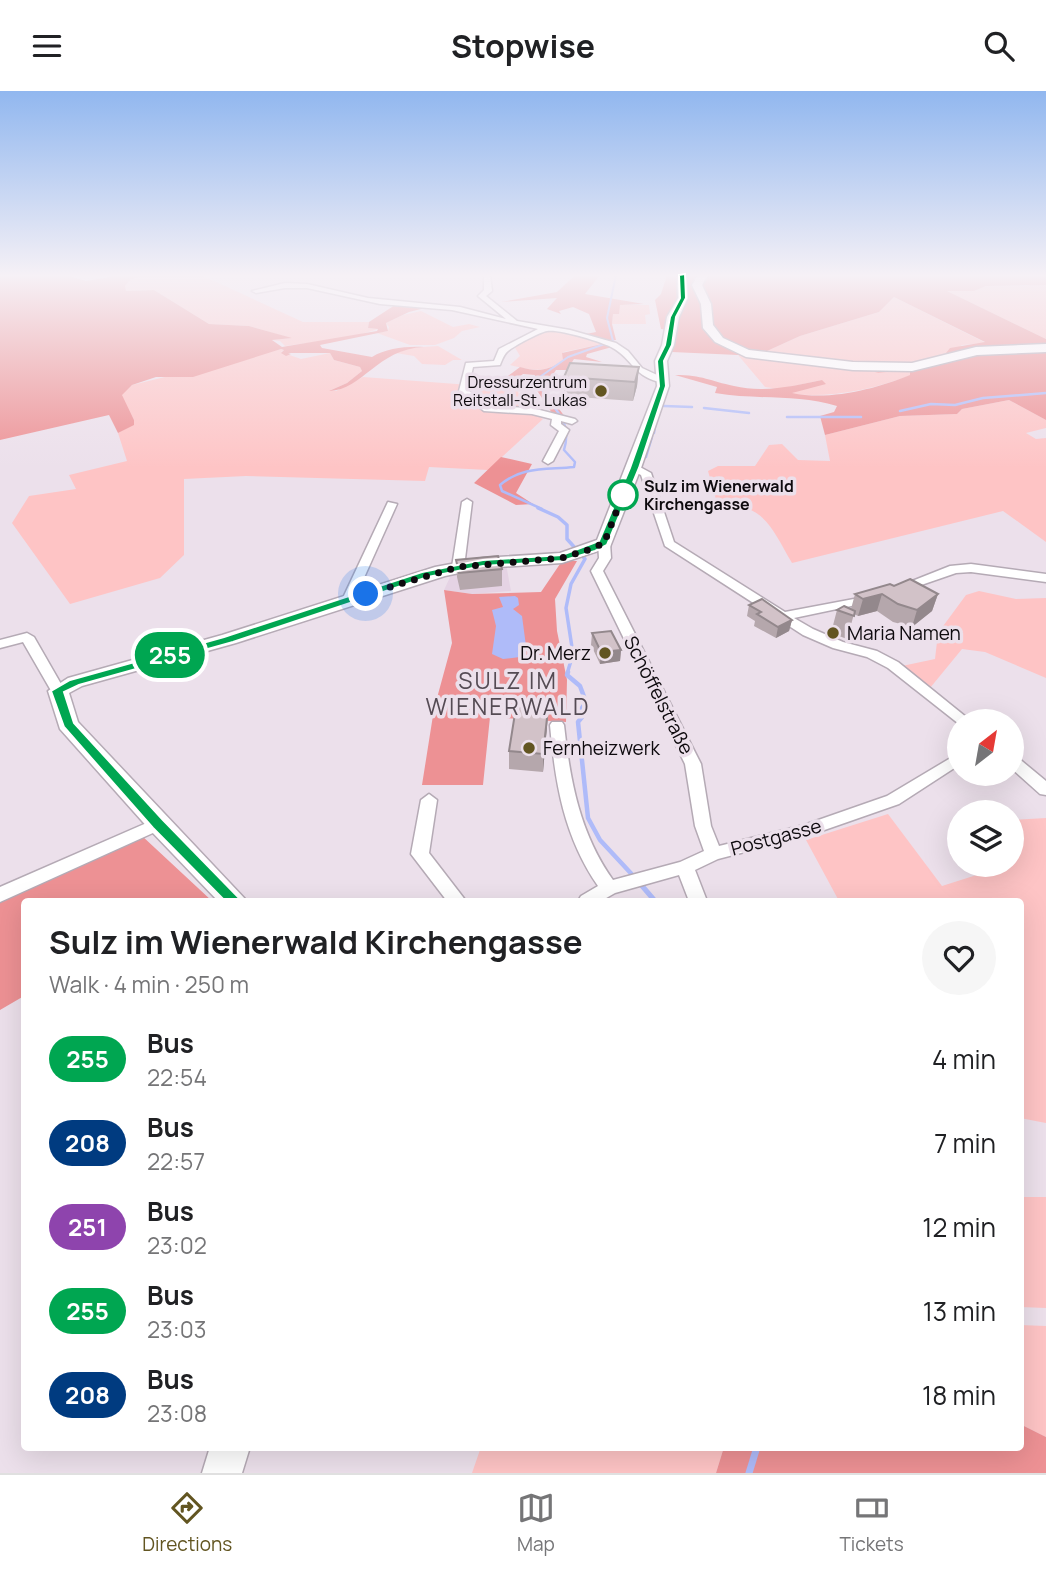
<!DOCTYPE html>
<html lang="en">
<head>
<meta charset="utf-8">
<style>
	body { margin:0; font-family:Manrope,sans-serif; background:#f6f6f6; color:#202124; height:100vh; display:flex; flex-direction:column; font-size:26px; white-space:nowrap }
	* { box-sizing:border-box; margin:0 }
	p { font-size:23px; color:#757577 }
	.icon { flex:none; width:38px; height:38px; fill:none; stroke:currentColor; stroke-width:2; stroke-linecap:round; stroke-linejoin:round }
	.map { position:relative; flex:1; overflow:hidden }
	.details { position:absolute; left:21px; top:807px; width:1003px; height:553px; display:flex; flex-direction:column; background:#fff; border-radius:7px; box-shadow:0 7px 28px #0002 }
	.details>* { flex:none }
	.badge { padding:0 14px; border-radius:23px; font-size:24px; line-height:46px }
	.needle { width:46px; rotate:31deg }
	.buttons { position:absolute; left:947px; top:618px; display:grid; gap:14px }
	.buttons a { display:grid; place-items:center; width:77px; height:77px; border-radius:50%; background:#fff; box-shadow:0 7px 28px #0002; font-size:35px }
	.you { position:absolute; width:35px; height:35px; margin:-18px; border:5px solid #fff; border-radius:50%; background:#1a73e8; box-shadow:0 0 0 10px #1a73e833 }
	.map>.badge { position:absolute; translate:-50% -50%; box-shadow:0 0 0 4px #fff }
	.round { display:grid; place-items:center; flex:none; width:74px; height:74px; border-radius:37px; background:#f6f6f6 }
	.headline { display:flex; align-items:center; justify-content:space-between; height:119px; padding:0 28px }
	h1 { font-size:33px; font-weight:700; line-height:52px }
	ul { padding:0; list-style:none }
	li { display:flex; align-items:center; gap:21px; height:84px; padding:0 28px }
	li div { flex:1 }
	li b { display:block; font-size:26px }
	li em { font-style:normal }
	li .badge { min-width:77px; font-weight:700; text-align:center }
	header { display:flex; justify-content:space-between; align-items:center; height:91px; padding:0 28px; background:#fff; font-size:32px; font-weight:700 }
	.tabs { display:flex; justify-content:space-around; align-items:center; height:98px; border-top:2px solid #e0e0e0; background:#fff; font-size:19px; color:#757577 }
	.tabs a { display:grid; justify-items:center; gap:4px }
	.tabs .selected { color:#625521 }
	.map>svg:first-child { display:block }
	.built { fill:#e5d3e4 }
	.green { fill:#fec4c5 }
	.forest { fill:#ed9194 }
	.water { fill:#afbbf9 }
	.lines { fill:none; stroke-linecap:round; stroke-linejoin:round }
	.stream-far5 { stroke:#afbbf9; stroke-width:2 }
	.stream-far4 { stroke:#afbbf9; stroke-width:2.5 }
	.stream-far3 { stroke:#afbbf9; stroke-width:3.5 }
	.stream-far2 { stroke:#afbbf9; stroke-width:4.5 }
	.stream-far1 { stroke:#afbbf9; stroke-width:5 }
	.stream { stroke:#afbbf9; stroke-width:7 }
	.minor-casing { stroke:#b5aab5; stroke-width:3 }
	.secondary-casing { stroke:#b5aab5; stroke-width:3 }
	.minor { fill:#fff; fill-rule:evenodd }
	.secondary { fill:#fff; fill-rule:evenodd }
	.wall { fill:#b5a7ac }
	.shaded-wall { fill:#93888c }
	.building { fill:#d2c2c8; stroke:#93888c; stroke-width:2 }
	.line { fill:#00a651; stroke:#fff; stroke-width:2 }
	.walk { stroke:#0e0a0e; stroke-width:7; stroke-dasharray:0 12.6 }
	.poi-dot { fill:#625521; stroke:#ece0eb; stroke-width:2.5 }
	.stop-dot { fill:#fff; stroke:#00a651; stroke-width:3.5 }
	.labels { text-anchor:middle; stroke-width:7; stroke-linejoin:round; paint-order:stroke }
	.far-poi-label { font-size:16px; fill:#0e0a0e; stroke:#ece0eb; text-anchor:end }
	.far-stop-label { font-size:16px; font-weight:bold; fill:#0e0a0e; stroke:#ece0eb; text-anchor:start }
	.poi-label { font-size:19px; fill:#0e0a0e; stroke:#ece0eb; text-anchor:start }
	.street-label { font-size:19px; fill:#0e0a0e; stroke:#ece0eb }
	.quarter-label { font-size:23px; letter-spacing:2px; fill:#554b54; stroke:#ece0eb }
</style>
</head>
<body>
<header><svg class="icon" aria-label="menu" viewBox="0 0 24 24"><path d="M4 6h16M4 12h16M4 18h16"/></svg>Stopwise<svg class="icon" aria-label="search" viewBox="0 0 24 24"><circle cx="10" cy="10" r="6"/><path d="M15 15l6 6"/></svg></header>
<div class="map">
<svg width="1046" height="1382" viewBox="0 0 1046 1382">
	<rect width="100%" height="100%" fill="#ece0eb"/>
	<path class="built" d="M506,473L511,500L472,503L444,499L452,482Z"/>
	<path class="green" d="M151,184H201L303,231H369L368,237L378,238L352,246L285,255L280,250L272,249L290,247L249,235L209,233L154,199L126,200L125,195L131,188Z
		M1037,193L1046,194V248L945,199L974,200L986,195H1026Z
		M894,206L986,252L962,254L950,264L876,281L910,279L911,284C873,299 830,307 789,303L822,289L779,298L765,296L738,264L753,259L767,260L800,245L879,221Z
		M620,214H649L650,223L645,224L646,233H612L613,223Z
		M421,220L453,236L469,233L480,236L462,240L454,247L435,254H410L377,242L388,240L389,236L386,232L403,224Z
		M544,240L567,242L602,253L563,261V269C544,283 531,279 510,274L520,265L514,255Z
		M438,255L462,269H453L445,274L422,273L414,265L396,262L409,257Z
		M281,258L284,259L281,261L301,268L330,262L334,269L360,276L362,280L347,292L331,299L336,300L363,286L511,297L518,300L521,316L543,328L488,379L429,376L425,390L246,385L184,388V464L160,487L70,513L12,432L29,405L76,398L69,384L127,370L118,342L134,333V329L121,304L132,294Z
		M1009,309L1046,329V337L1026,342L1036,348L1046,347V451L1003,420L792,472C770,434 765,414 717,412L708,380L718,375H755L769,354L782,353L798,369L830,370L825,344L900,325L957,323L962,318Z
		M979,500L1016,508L1046,507V587L985,561L962,558L930,597L902,575L935,568L938,542L966,504Z
		M888,723L942,795L986,781L984,774H1012V729L1046,727V1032L1020,1027V810H839L806,749Z
		M1020,1106H1046V1217L1020,1216Z
		M1020,1234L1046,1235V1346L1020,1333Z
		M481,1356H724L716,1382H472Z"/>
	<path class="forest" d="M0,184H65L86,190L122,184H151L131,188L125,195L126,200L154,199L209,233L249,235L292,247L272,249L282,256L377,240L378,238L368,237L369,231L395,214L425,217L409,221L386,232L388,240L320,254L322,257L372,266C386,257 407,255 424,256C377,258 363,299 329,300L347,292L362,280L360,276L334,269L330,262H288L291,263L286,265L281,262L284,259L281,258L193,286H156L132,294L122,304L134,329V334L118,342L109,324L0,349Z
		M570,184H600L585,203L644,213L620,214L619,223H613L612,233L616,249L605,250L586,243L596,241L589,223L573,216L559,220L561,223L547,218L557,207L501,211L557,201L574,185Z
		M667,184H1046V194L986,195L974,200H947L1046,248V329L1009,309L962,318L957,323L900,325L825,344L820,325L834,321L837,315C797,303 756,309 715,302L717,296L675,284C703,284 710,290 734,295C763,302 794,295 822,289L826,293L792,302C829,310 876,298 910,284V279L875,282L888,278L940,274L958,267L946,262L950,257L985,251L894,206L879,221L800,245L767,260L753,259L738,264L672,261L676,240L661,238L655,209L661,203Z
		M602,253L612,256L587,263L586,266L602,271L574,268L567,279H556L550,288L544,289L543,296L565,326L554,325L532,292L535,284L523,283L518,287L522,295L511,297L504,288L520,276C538,281 548,280 563,269L562,262Z
		M501,366L532,373L516,402L533,413L516,414L474,392Z
		M562,470H577L555,508L557,540L567,589L566,631L490,626L483,694H422L434,618L452,552L444,499L472,503L541,501Z
		M141,744L212,810H24V905L0,919V810Z
		M1020,1333L1046,1346V1382H716L724,1356H1020Z"/>
	<path class="water" d="M515,505L518,507L519,514L513,518L522,525L526,555L520,566L503,568L492,563L496,535L492,519L503,516L499,506Z"/>
	<g class="lines">
		<path class="stream-far5" d="M537,288L568,266L613,250L607,227L616,184"/>
		<path class="stream-far4" d="M538,286C543,316 575,322 564,359L575,371L574,376C547,379 522,375 500,394L502,400L542,418
			M664,315L692,316
			M704,317L749,322
			M900,320L931,313L955,314L983,307L1046,302
			M787,326H861
			M654,342L655,335
			M646,366L652,346"/>
		<path class="stream-far3" d="M538,417L558,426L567,434V448L585,468L571,493L566,517L573,563L567,583"/>
		<path class="stream-far2" d="M568,581L567,584L580,595L586,611L580,620L582,626L578,631L588,727L600,749L639,791"/>
		<path class="stream-far1" d="M637,789L655,810"/>
		<path class="stream" d="M749,1382L757,1356"/>
		<g class="minor-casing">
			<path id="minor" d="M484,184H490L492,200L486,205L517,230L570,239L616,252L628,260L642,277L668,289L664,292C632,286 634,268 611,256C599,250 559,238 547,240C540,241 514,255 508,260C504,263 502,269 500,274L473,276L468,299L489,315L532,317L575,328L577,330L572,333L561,330V333L569,339L553,370L548,373L543,370L559,340L551,334L552,328L532,323L484,320L459,300L466,272L494,270L499,258L538,238L452,219L380,213L307,197H285L256,202L252,200L285,192L307,193L368,207L460,216L506,228L478,205L484,199Z
				M630,375H638L651,382L674,451L785,521L875,504V510L794,527L813,538L843,551L877,560L898,571L971,630H959V633L888,577L867,566L833,557L803,544L665,455L641,384L630,379Z
				M467,408L472,411L464,476L458,480L452,476L462,411Z
				M388,411L397,413L354,509L348,513L344,512L342,509Z
				M604,449L610,452L611,467L603,480L701,673L711,735L719,755L804,734L887,705L959,662V674L899,713L813,743L718,768L695,779L707,810H689L679,784L615,802L601,810H578L581,805L598,795C564,746 555,692 550,634L552,631H562L564,634C570,690 580,743 613,789L680,771L704,760L695,735L685,673L591,480L599,467L598,452Z
				M971,473L1046,483V491L971,481L956,482L898,502L892,498L950,475Z
				M27,542L34,546L65,600L63,603H53L23,551L0,557V549Z
				M1012,665L1017,666L1046,690V704L1040,703L1012,678Z
				M429,703L437,709L429,762L466,810H447L411,763L421,709Z
				M158,727L164,729L166,733L164,737L0,811V796Z"/>
		</g>
		<g class="secondary-casing">
			<path id="secondary" d="M677,184H687L688,207L679,226L674,254L667,270L669,295L641,377L610,456L562,472L483,477L445,485L236,552L82,595L69,602L78,631L247,810H218L150,739L60,638L48,600L68,587L222,544L435,476L483,467L560,462L597,449L657,295L655,270L662,254L667,226L678,207Z
				M698,184H708L702,194L711,213L713,234L723,247L749,259L853,271L912,272L976,256L1046,253V261L977,264L912,280L853,279L746,266L715,251L703,237L701,213L692,194Z
				M210,1356H250L242,1382H202Z"/>
		</g>
		<use href="#minor" class="minor"/>
		<use href="#secondary" class="secondary"/>
	</g>
	<path class="wall" d="M639,276L637,295L633,310L564,305V286Z
		M456,469L502,478V495L460,499L457,486Z
		M894,495L938,503L932,520L912,536L893,531L877,520L858,525L854,523L847,548L831,542L837,519L851,518L855,503Z
		M749,514L792,529L789,540L776,547L754,535L755,530L747,525Z
		M592,542L621,559L620,570L600,573L591,554Z
		M548,618L547,635L543,681L509,678V660Z"/>
	<path class="shaded-wall" d="M639,276L637,295L633,310L635,291Z
		M882,503L877,520L858,525L863,508Z
		M938,503L932,520L912,536L917,519Z
		M792,529L789,540L776,547L778,536Z
		M621,559L620,570L600,573L601,561Z
		M548,618L547,635L543,681V663Z"/>
	<path class="building" d="M570,272L639,276L635,291L564,286Z
		M498,465L502,478L459,482L456,469Z
		M910,488L938,503L917,519L898,513L882,503L863,508L855,503L890,493L894,495Z
		M762,508L792,529L778,536L757,523L761,521L749,514Z
		M844,515L855,520L854,525L837,519Z
		M611,540L621,559L601,561L592,542Z
		M516,616L548,618L543,663L509,660Z"/>
	<linearGradient id="sky" x2="0" y2="1"><stop stop-color="#91b7ef"/><stop offset="0.49" stop-color="#f6f1f6"/><stop offset="1" stop-color="#f6f1f6" stop-opacity="0"/></linearGradient>
	<rect width="1046" height="377" fill="url(#sky)"/>
	<path class="line" d="M685,183L686,207L676,226L672,254L664,270L666,295L639,377L607,454L595,460L562,470L483,475L428,486L233,551L79,594L64,601L74,632L163,729L242,810L240,814H229L153,737L64,636L51,600L70,589L224,546L422,481L483,469L562,464L599,450L630,377L659,295L657,270L665,254L670,226L680,207L679,184Z"/>
	<g class="lines">
		<path class="walk" d="M366,503L458,476L562,467L591,458L604,452L623,404"/>
	</g>
	<g class="poi-dot">
		<circle cx="601" cy="300" r="7"/>
		<circle cx="833" cy="542" r="7"/>
		<circle cx="605" cy="562" r="7"/>
		<circle cx="529" cy="657" r="7"/>
	</g>
	<circle class="stop-dot" cx="623" cy="404" r="14"/>
	<g class="labels">
		<g class="far-poi-label">
			<text x="587" y="297">Dressurzentrum<tspan x="587" dy="18">Reitstall-St. Lukas</tspan></text>
		</g>
		<g class="far-stop-label">
			<text x="644" y="401">Sulz im Wienerwald<tspan x="644" dy="18">Kirchengasse</tspan></text>
		</g>
		<g class="poi-label">
			<text x="847" y="549">Maria Namen</text>
			<text x="591" y="569" text-anchor="end">Dr. Merz</text>
			<text x="543" y="664">Fernheizwerk</text>
		</g>
		<g class="street-label">
			<text transform="translate(659 604) rotate(63)" y="7">Schöffelstraße</text>
			<text transform="translate(776 746) rotate(-15)" y="7">Postgasse</text>
		</g>
		<g class="quarter-label">
			<text x="508" y="598">SULZ IM<tspan x="508" dy="26">WIENERWALD</tspan></text>
		</g>
	</g>
</svg>
<div class="buttons">
<a><svg class="needle" viewBox="-14 -14 28 28"><path d="M0-13l5 13h-10z" fill="#e53935"/><path d="M0 13l5-13h-10z" fill="#757577"/></svg></a>
<a><svg class="icon" aria-label="layers" viewBox="0 0 24 24"><path d="M12 4l9 5-9 5-9-5zM3 14l9 5 9-5"/></svg></a>
</div>
<div class="you" style="left:366px;top:503px"></div>
<b class="badge" style="left:170px;top:564px;background:#00a651;color:#fff">255</b>
<section class="details">
<div class="headline"><div><h1>Sulz im Wienerwald Kirchengasse</h1><p>Walk · 4 min · 250 m</p></div><a class="round"><svg class="icon" aria-label="heart" viewBox="0 0 24 24"><path d="M12 20l-8-8c-3-5 5-10 8-4 3-6 11-1 8 4z"/></svg></a></div>
<ul>
<li><span class="badge" style="background:#00a651;color:#fff">255</span><div><b>Bus</b><p>22:54</p></div><em>4 min</em></li>
<li><span class="badge" style="background:#003b80;color:#fff">208</span><div><b>Bus</b><p>22:57</p></div><em>7 min</em></li>
<li><span class="badge" style="background:#8e44ad;color:#fff">251</span><div><b>Bus</b><p>23:02</p></div><em>12 min</em></li>
<li><span class="badge" style="background:#00a651;color:#fff">255</span><div><b>Bus</b><p>23:03</p></div><em>13 min</em></li>
<li><span class="badge" style="background:#003b80;color:#fff">208</span><div><b>Bus</b><p>23:08</p></div><em>18 min</em></li>
</ul>
</section>
</div>
<nav class="tabs">
<a class="selected"><svg class="icon" aria-label="directions" viewBox="0 0 24 24"><path d="M12 3l9 9-9 9-9-9zM9 14v-3h6M13 9l2 2-2 2"/></svg>Directions</a>
<a><svg class="icon" aria-label="map" viewBox="0 0 24 24"><path d="M3 6l6-2 6 2 6-2v14l-6 2-6-2-6 2zM9 4v14M15 6v14"/></svg>Map</a>
<a><svg class="icon" aria-label="tickets" viewBox="0 0 24 24"><path d="M3 7h18v10H3zM15 7v10"/></svg>Tickets</a>
</nav>
</body>
</html>
